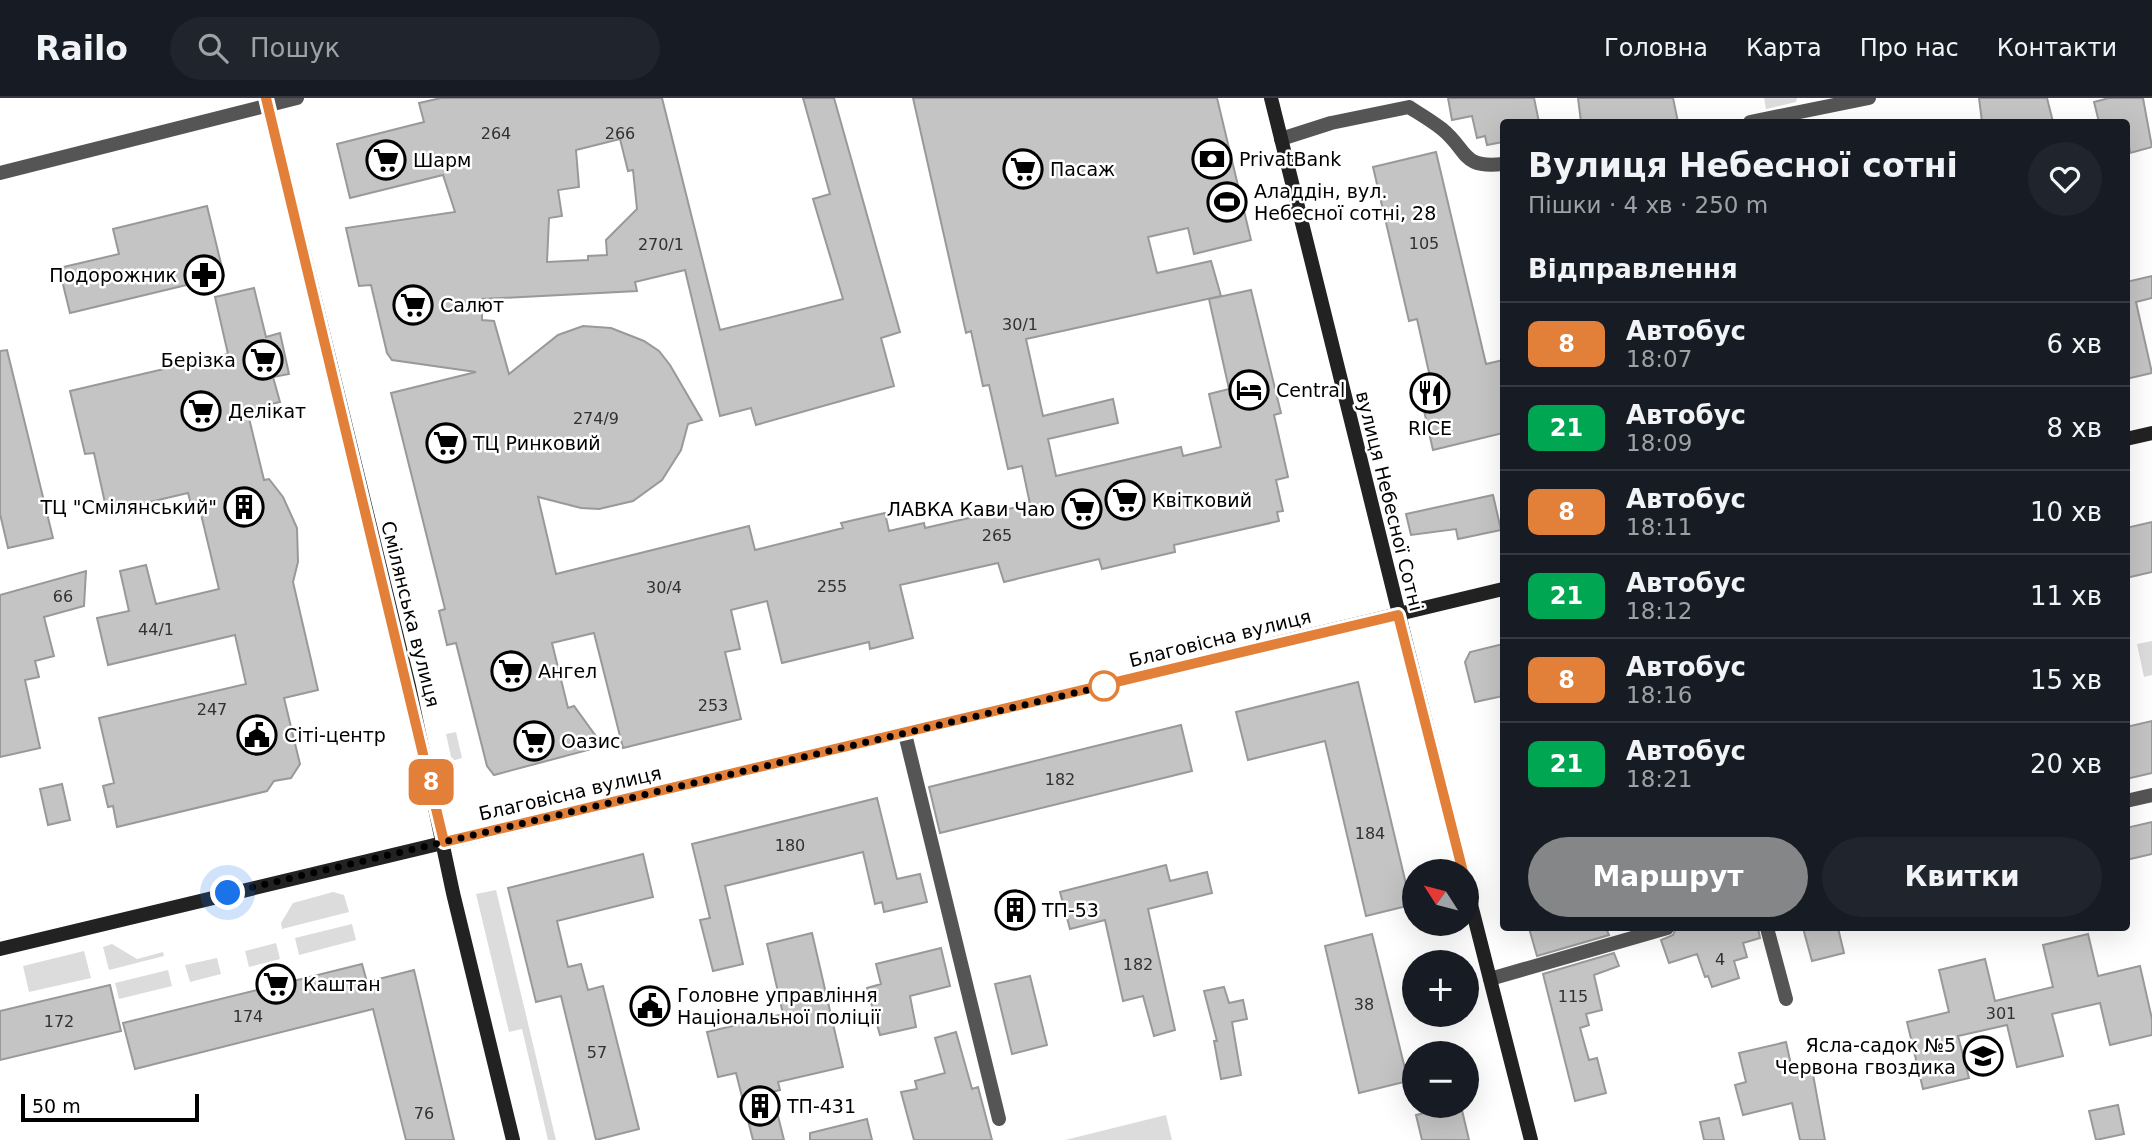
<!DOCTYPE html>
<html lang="uk">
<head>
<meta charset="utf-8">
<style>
	body { margin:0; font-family:"DejaVu Sans",sans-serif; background:#20242c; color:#f1f3f6; height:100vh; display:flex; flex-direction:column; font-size:26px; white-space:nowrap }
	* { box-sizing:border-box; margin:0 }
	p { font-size:23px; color:#9ea1a6 }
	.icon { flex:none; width:38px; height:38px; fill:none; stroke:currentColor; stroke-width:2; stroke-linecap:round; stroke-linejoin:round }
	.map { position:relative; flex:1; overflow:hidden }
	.details { position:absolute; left:1500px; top:21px; width:630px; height:812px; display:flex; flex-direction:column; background:#171b24; border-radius:7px; box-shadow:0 7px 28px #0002 }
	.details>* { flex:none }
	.badge { padding:0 14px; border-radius:10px; font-size:24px; line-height:46px }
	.needle { width:46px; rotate:306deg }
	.fabs { position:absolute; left:1402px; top:761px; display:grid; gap:14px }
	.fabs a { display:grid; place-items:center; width:77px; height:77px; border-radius:50%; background:#171b24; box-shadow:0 7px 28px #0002; font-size:35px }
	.scale { position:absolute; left:21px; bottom:18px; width:178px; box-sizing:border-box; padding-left:7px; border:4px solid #000; border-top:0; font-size:19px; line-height:24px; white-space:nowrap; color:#000; -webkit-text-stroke:5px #fff; paint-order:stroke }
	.you { position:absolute; width:35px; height:35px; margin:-18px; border:5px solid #fff; border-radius:50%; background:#1a73e8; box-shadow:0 0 0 10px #1a73e833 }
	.map>.badge { position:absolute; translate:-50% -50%; box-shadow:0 0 0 4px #fff }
	h2 { padding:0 28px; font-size:26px; line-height:63px }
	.round { display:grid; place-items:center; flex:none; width:74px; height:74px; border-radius:37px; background:#20242c }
	.headline { display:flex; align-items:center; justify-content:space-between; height:119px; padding:0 28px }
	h1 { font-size:33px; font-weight:600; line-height:52px }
	.action { display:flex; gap:14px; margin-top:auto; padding:14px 28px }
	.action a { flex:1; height:80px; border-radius:42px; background:#858687; color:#fff; font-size:28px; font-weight:600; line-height:80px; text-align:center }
	.action a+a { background:#20242c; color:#f1f3f6 }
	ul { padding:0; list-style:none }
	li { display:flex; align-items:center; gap:21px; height:84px; padding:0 28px; border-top:2px solid #363941 }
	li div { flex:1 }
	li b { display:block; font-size:26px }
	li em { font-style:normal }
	li .badge { min-width:77px; font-weight:700; text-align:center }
	header { display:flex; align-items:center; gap:42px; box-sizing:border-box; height:98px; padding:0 35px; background:#171b24; border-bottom:2px solid #363941 }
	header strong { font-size:33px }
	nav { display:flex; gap:38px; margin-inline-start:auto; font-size:24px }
	.search { width:490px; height:63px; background:#20242c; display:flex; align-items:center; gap:18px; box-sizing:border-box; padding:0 24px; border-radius:38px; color:#9ea1a6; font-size:26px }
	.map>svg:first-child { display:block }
	.green { fill:#dcdcdc }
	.building { fill:#c4c4c4; stroke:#999; stroke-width:2; fill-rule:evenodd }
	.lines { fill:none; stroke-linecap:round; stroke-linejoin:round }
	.street { stroke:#555; stroke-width:14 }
	.secondary { stroke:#222; stroke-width:14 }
	.line-casing { stroke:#fff; stroke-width:16 }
	.line { stroke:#e27f38; stroke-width:10 }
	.walk { stroke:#000; stroke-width:7; stroke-dasharray:0 12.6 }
	.stop-dot { fill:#fff; stroke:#e27f38; stroke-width:3.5 }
	.labels { text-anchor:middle; stroke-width:5; stroke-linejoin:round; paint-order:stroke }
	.number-label { font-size:16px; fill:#313131 }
	.poi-label { font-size:19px; fill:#000; stroke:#fff; text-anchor:start }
	.street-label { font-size:19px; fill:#000; stroke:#fff }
</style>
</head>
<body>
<header>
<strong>Railo</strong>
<div class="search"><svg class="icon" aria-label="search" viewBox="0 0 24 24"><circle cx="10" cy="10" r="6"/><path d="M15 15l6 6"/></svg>Пошук</div>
<nav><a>Головна</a><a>Карта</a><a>Про нас</a><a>Контакти</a></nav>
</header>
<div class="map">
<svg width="2152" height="1042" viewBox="0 0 2152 1042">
	<rect width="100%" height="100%" fill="#fff"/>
	<path class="green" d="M1764,0H1797L1796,4L1766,11Z
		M2152,543V577L2144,579L2137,546Z
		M456,634L462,660L452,663L446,636Z
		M496,792L556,1042H548L522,931L509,934L476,796Z
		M333,794L344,797L349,814L282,831L281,825L293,805Z
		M352,826L356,842L299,857L295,840Z
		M276,845L280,861L249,869L245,853Z
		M112,846L137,861L163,854L164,858L109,872L103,849Z
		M84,853L91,880L29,894L23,868Z
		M217,860L221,876L190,884L185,867Z
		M168,872L172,888L119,901L115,885Z
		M1166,1017L1172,1042H1065Z"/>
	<path class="building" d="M441,0H662L720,232L843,201L813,101L830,96L803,0H834L900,234L881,240L894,288L756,327L751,310L720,318L685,172L635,184L637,193L482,201V222L494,223L509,276L558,237L583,228L611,230L644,243L659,253L670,267L702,322L688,326L681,352L662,382L633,403L599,411L581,410L538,399L556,476L749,428L755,452L843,430L841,425L885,415L889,433L924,425L925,430L1030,406L1022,368L1008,371L989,287L983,288L971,233L966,235L913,0H1217L1251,142L1194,156L1188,130L1148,139L1157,175L1211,163L1221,198L1026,241L1043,318L1113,301L1118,325L1048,341L1056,378L1181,349L1183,358L1221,349L1209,296L1229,291L1209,201L1251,192L1281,315L1274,317L1288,379L1276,382L1283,413L1277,414L1279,423L1174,447L1175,454L1102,471L1099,461L1004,484L998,465L900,487L913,540L870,551L869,544L782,565L767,503L731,512L740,551L725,554L741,621L623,650L594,535L552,545L568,610L574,608L603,648L494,677L487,668L456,545L447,547L439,513L445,511L391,295L476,274L392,262L387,255L371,187L359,188L346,130L455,114L443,77L350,100L337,46L424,24L419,5ZM620,41L628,73L633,72L637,111L606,142L607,157L588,158V162L547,164L549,120L562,118L558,92L579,89L576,52Z
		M1448,0H1534L1539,24H1503V44L1487,47L1485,38L1477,40L1472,18L1452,22Z
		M1578,0H1673L1678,24H1581Z
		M1979,0H2047L2053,24H1982Z
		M2109,0H2143L2152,49L2130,55L2126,24H2099L2094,4Z
		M1436,54L1486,266L1503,262V335L1433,352L1417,282L1430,279L1417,221L1409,223L1373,69Z
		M207,108L224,178L70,215L59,170L119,156L113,131Z
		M2152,178V200L2136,204L2152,275L2126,281V184Z
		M254,190L266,239L280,235L289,276L273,279L280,304L247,312L264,382L269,381L283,399L297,430L298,464L293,484L318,592L284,600L300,666L291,680L274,683L267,693L117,729L113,708L108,709L103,688L114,685L99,620L246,586L235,537L108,567L97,520L129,513L120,473L146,467L156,506L219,491L199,408L192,410L188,395L107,414L94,355L85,356L70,293L228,256L215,199Z
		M7,252L53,440L8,450L0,416V253Z
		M1493,397L1501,432L1458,441L1456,431L1411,437L1406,416Z
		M2152,424V474L2126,480V430Z
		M86,473L84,508L44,519L54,558L35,563L39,579L25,582L40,650L0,659V497Z
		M1503,546V598L1475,604L1465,564L1470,554Z
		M1358,584L1411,807L1366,818L1325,643L1248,662L1236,614Z
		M2152,623V675L2126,681V629Z
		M1181,627L1192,673L940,735L929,689Z
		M62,686L70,722L48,727L40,691Z
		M877,700L897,781L920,776L927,804L884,814L882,804L875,806L863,754L725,788L743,866L713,873L700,822L710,820L692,746Z
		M2152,724V756L2126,762V730Z
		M643,756L653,799L557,823L568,869L581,866L588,892L603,888L639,1031L596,1042L561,898L536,904L508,790Z
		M1166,767L1170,783L1207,774L1212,795L1148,811L1175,932L1154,938L1143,898L1123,903L1105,822L1070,831L1060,794Z
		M1529,830H1606L1609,837L1537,858Z
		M1676,830H1758L1760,840L1743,845L1747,859L1734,863L1739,880L1712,889L1708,878L1705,879L1697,856L1669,865L1661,842L1673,837Z
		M1803,830H1838L1844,855L1812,863Z
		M812,835L843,969L778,984L780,992L772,994L784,1042H753L736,975L718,979L707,934L783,916L767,846Z
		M1372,836L1408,983L1359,995L1325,848Z
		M2088,836L2098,878L2140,868L2152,921V937L2110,947L2100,905L2052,916L2063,958L2017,969L2007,927L1958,938L1969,980L1923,991L1907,924L1949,914L1939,872L1985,861L1995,903L2053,889L2043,847Z
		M941,850L950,888L910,898L916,929L880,937L867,890L881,886L876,866Z
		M1614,855L1619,868L1594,877L1602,912L1586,916L1589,927L1580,930L1589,962L1597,960L1606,995L1575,1003L1543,876Z
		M362,866L367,884L414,872L454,1042H406L373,911L135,971L123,925Z
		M1030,878L1047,947L1012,956L995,886Z
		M110,887L121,933L0,962V913Z
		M1224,889L1229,905L1243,902L1247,921L1232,924L1241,977L1221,981L1214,943H1217L1204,893Z
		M956,934L972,991L978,989L992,1042H914L901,994L917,991L915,983L945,975L935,940Z
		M1786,944L1793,976L1812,971L1825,1042H1800L1792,1005L1743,1017L1735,987L1746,984L1739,955Z
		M2118,1007L2124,1036L2096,1042L2089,1013Z
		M1453,1008H1461L1469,1042H1422L1416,1017Z
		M1719,1020L1724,1042H1704L1700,1024Z
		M867,1021L872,1042H810V1035Z"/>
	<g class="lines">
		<path class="street" d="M1750,24L1869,0
			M1281,41L1331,25L1409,9C1420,16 1432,23 1442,31C1468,52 1461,71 1503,66
			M0,75L297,0
			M905,636L999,1021
			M2126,703L2152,697
			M1767,830L1786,901
			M1490,881L1667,830"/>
		<path class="secondary" d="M266,0L409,588L453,795L513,1042
			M1271,0L1463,774
			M2126,341L2152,335
			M1466,787L1531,1042
			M0,851L1503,491"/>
	</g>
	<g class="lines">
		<g class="line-casing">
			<path id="line" d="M266,0L444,744L1398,517L1463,774"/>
		</g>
		<use href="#line" class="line"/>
		<path class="walk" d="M228,795L1104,588"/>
	</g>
	<defs>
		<g id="bank-ring" transform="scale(2.0125)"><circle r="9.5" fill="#fff" stroke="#000" stroke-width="1.5"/><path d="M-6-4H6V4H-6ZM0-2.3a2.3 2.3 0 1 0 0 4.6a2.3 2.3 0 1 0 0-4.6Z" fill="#000"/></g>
		<g id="supermarket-ring" transform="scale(2.0125)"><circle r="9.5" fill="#fff" stroke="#000" stroke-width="1.5"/><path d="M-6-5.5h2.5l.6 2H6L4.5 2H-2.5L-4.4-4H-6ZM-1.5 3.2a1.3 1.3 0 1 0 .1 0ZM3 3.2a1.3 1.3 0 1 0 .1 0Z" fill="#000"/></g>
		<g id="stadium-ring" transform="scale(2.0125)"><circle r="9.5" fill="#fff" stroke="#000" stroke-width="1.5"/><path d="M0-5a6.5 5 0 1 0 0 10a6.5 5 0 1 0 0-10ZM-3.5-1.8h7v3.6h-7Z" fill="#000"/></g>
		<g id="pharmacy-ring" transform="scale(2.0125)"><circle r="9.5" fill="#fff" stroke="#000" stroke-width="1.5"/><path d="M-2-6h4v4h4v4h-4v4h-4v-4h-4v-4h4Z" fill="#000"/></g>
		<g id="hotel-ring" transform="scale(2.0125)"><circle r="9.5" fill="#fff" stroke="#000" stroke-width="1.5"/><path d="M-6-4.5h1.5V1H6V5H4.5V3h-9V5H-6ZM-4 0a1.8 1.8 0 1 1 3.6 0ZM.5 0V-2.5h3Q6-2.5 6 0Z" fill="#000"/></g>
		<g id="restaurant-ring" transform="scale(2.0125)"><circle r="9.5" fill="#fff" stroke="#000" stroke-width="1.5"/><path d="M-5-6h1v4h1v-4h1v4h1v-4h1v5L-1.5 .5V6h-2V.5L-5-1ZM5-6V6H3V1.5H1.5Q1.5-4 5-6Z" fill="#000"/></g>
		<g id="building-ring" transform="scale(2.0125)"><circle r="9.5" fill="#fff" stroke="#000" stroke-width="1.5"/><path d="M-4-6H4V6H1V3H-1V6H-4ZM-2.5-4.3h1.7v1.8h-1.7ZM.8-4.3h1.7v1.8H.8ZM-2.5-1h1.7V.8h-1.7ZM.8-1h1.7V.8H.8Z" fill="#000"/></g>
		<g id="civic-ring" transform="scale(2.0125)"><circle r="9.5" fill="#fff" stroke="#000" stroke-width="1.5"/><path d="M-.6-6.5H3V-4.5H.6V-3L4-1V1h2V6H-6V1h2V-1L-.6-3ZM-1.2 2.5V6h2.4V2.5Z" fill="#000"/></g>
		<g id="school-ring" transform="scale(2.0125)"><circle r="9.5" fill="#fff" stroke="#000" stroke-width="1.5"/><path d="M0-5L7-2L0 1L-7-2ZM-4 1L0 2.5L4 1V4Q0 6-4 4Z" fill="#000"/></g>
	</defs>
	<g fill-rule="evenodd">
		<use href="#bank-ring" x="1212" y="61"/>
		<use href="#supermarket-ring" x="386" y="62"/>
		<use href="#supermarket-ring" x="1023" y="71"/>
		<use href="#stadium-ring" x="1227" y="104"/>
		<use href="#pharmacy-ring" x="204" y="177"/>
		<use href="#supermarket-ring" x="413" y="207"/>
		<use href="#supermarket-ring" x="263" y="262"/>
		<use href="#hotel-ring" x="1249" y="292"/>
		<use href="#restaurant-ring" x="1430" y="295"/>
		<use href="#supermarket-ring" x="201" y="313"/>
		<use href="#supermarket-ring" x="446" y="345"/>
		<use href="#supermarket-ring" x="1125" y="402"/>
		<use href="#building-ring" x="244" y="409"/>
		<use href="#supermarket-ring" x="1082" y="411"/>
		<use href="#supermarket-ring" x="511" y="573"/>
		<use href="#civic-ring" x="257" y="637"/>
		<use href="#supermarket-ring" x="534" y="643"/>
		<use href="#building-ring" x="1015" y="812"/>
		<use href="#supermarket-ring" x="276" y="886"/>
		<use href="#civic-ring" x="650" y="908"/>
		<use href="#school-ring" x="1983" y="958"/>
		<use href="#building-ring" x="760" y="1008"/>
	</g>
	<circle class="stop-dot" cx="1104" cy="588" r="14"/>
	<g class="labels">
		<g class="number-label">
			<text x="496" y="41">264</text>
			<text x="620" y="41">266</text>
			<text x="1424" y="151">105</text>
			<text x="661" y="152">270/1</text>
			<text x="1020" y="232">30/1</text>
			<text x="596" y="326">274/9</text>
			<text x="997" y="443">265</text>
			<text x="832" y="494">255</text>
			<text x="664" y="495">30/4</text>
			<text x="63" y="504">66</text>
			<text x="156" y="537">44/1</text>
			<text x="713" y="613">253</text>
			<text x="212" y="617">247</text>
			<text x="1060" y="687">182</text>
			<text x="1370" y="741">184</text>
			<text x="790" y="753">180</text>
			<text x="1720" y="867">4</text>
			<text x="1138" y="872">182</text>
			<text x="1573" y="904">115</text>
			<text x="1364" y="912">38</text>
			<text x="2001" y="921">301</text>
			<text x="248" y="924">174</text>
			<text x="59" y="929">172</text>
			<text x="597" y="960">57</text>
			<text x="424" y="1021">76</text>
		</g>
		<g class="poi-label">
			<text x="1239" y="68">PrivatBank</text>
			<text x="413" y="69">Шарм</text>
			<text x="1050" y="78">Пасаж</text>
			<text x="1254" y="100">Аладдін, вул.<tspan x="1254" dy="22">Небесної сотні, 28</tspan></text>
			<text x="177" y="184" text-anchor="end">Подорожник</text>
			<text x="440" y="214">Салют</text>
			<text x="236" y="269" text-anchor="end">Берізка</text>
			<text x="1276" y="299">Central</text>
			<text x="228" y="320">Делікат</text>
			<text x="1430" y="337" text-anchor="middle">RICE</text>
			<text x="473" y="352">ТЦ Ринковий</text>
			<text x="1152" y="409">Квітковий</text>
			<text x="217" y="416" text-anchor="end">ТЦ "Смілянський"</text>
			<text x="1055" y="418" text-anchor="end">ЛАВКА Кави Чаю</text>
			<text x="538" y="580">Ангел</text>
			<text x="284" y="644">Сіті-центр</text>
			<text x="561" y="650">Оазис</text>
			<text x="1042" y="819">ТП-53</text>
			<text x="303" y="893">Каштан</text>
			<text x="677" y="904">Головне управління<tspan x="677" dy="22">Національної поліції</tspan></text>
			<text x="1956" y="954" text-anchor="end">Ясла-садок №5<tspan x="1956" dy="22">Червона гвоздика</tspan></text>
			<text x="787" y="1015">ТП-431</text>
		</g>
		<g class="street-label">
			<text transform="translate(1390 403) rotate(76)" y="7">вулиця Небесної Сотні</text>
			<text transform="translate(411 516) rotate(76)" y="7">Смілянська вулиця</text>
			<text transform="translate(1220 540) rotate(-14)" y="7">Благовісна вулиця</text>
			<text transform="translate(570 695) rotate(-13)" y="7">Благовісна вулиця</text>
		</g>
	</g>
</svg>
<div class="fabs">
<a><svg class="needle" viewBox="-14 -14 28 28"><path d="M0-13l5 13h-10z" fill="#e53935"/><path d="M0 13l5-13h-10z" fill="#9ea1a6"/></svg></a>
<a>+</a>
<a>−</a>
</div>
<div class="scale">50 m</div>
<div class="you" style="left:228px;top:795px"></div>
<b class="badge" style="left:431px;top:684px;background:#e27f38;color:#fff">8</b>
<section class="details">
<div class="headline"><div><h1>Вулиця Небесної сотні</h1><p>Пішки · 4 хв · 250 m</p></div><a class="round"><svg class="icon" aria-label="heart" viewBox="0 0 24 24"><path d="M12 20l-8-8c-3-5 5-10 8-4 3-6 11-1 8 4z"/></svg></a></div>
<h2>Відправлення</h2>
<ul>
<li><span class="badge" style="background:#e27f38;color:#fff">8</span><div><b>Автобус</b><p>18:07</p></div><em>6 хв</em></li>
<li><span class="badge" style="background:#00a651;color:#fff">21</span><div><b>Автобус</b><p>18:09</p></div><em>8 хв</em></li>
<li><span class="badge" style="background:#e27f38;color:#fff">8</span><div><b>Автобус</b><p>18:11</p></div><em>10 хв</em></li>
<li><span class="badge" style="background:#00a651;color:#fff">21</span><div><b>Автобус</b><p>18:12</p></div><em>11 хв</em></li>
<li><span class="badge" style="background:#e27f38;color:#fff">8</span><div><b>Автобус</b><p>18:16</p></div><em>15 хв</em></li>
<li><span class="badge" style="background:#00a651;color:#fff">21</span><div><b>Автобус</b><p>18:21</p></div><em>20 хв</em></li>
</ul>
<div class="action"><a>Маршрут</a><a>Квитки</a></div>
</section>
</div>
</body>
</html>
